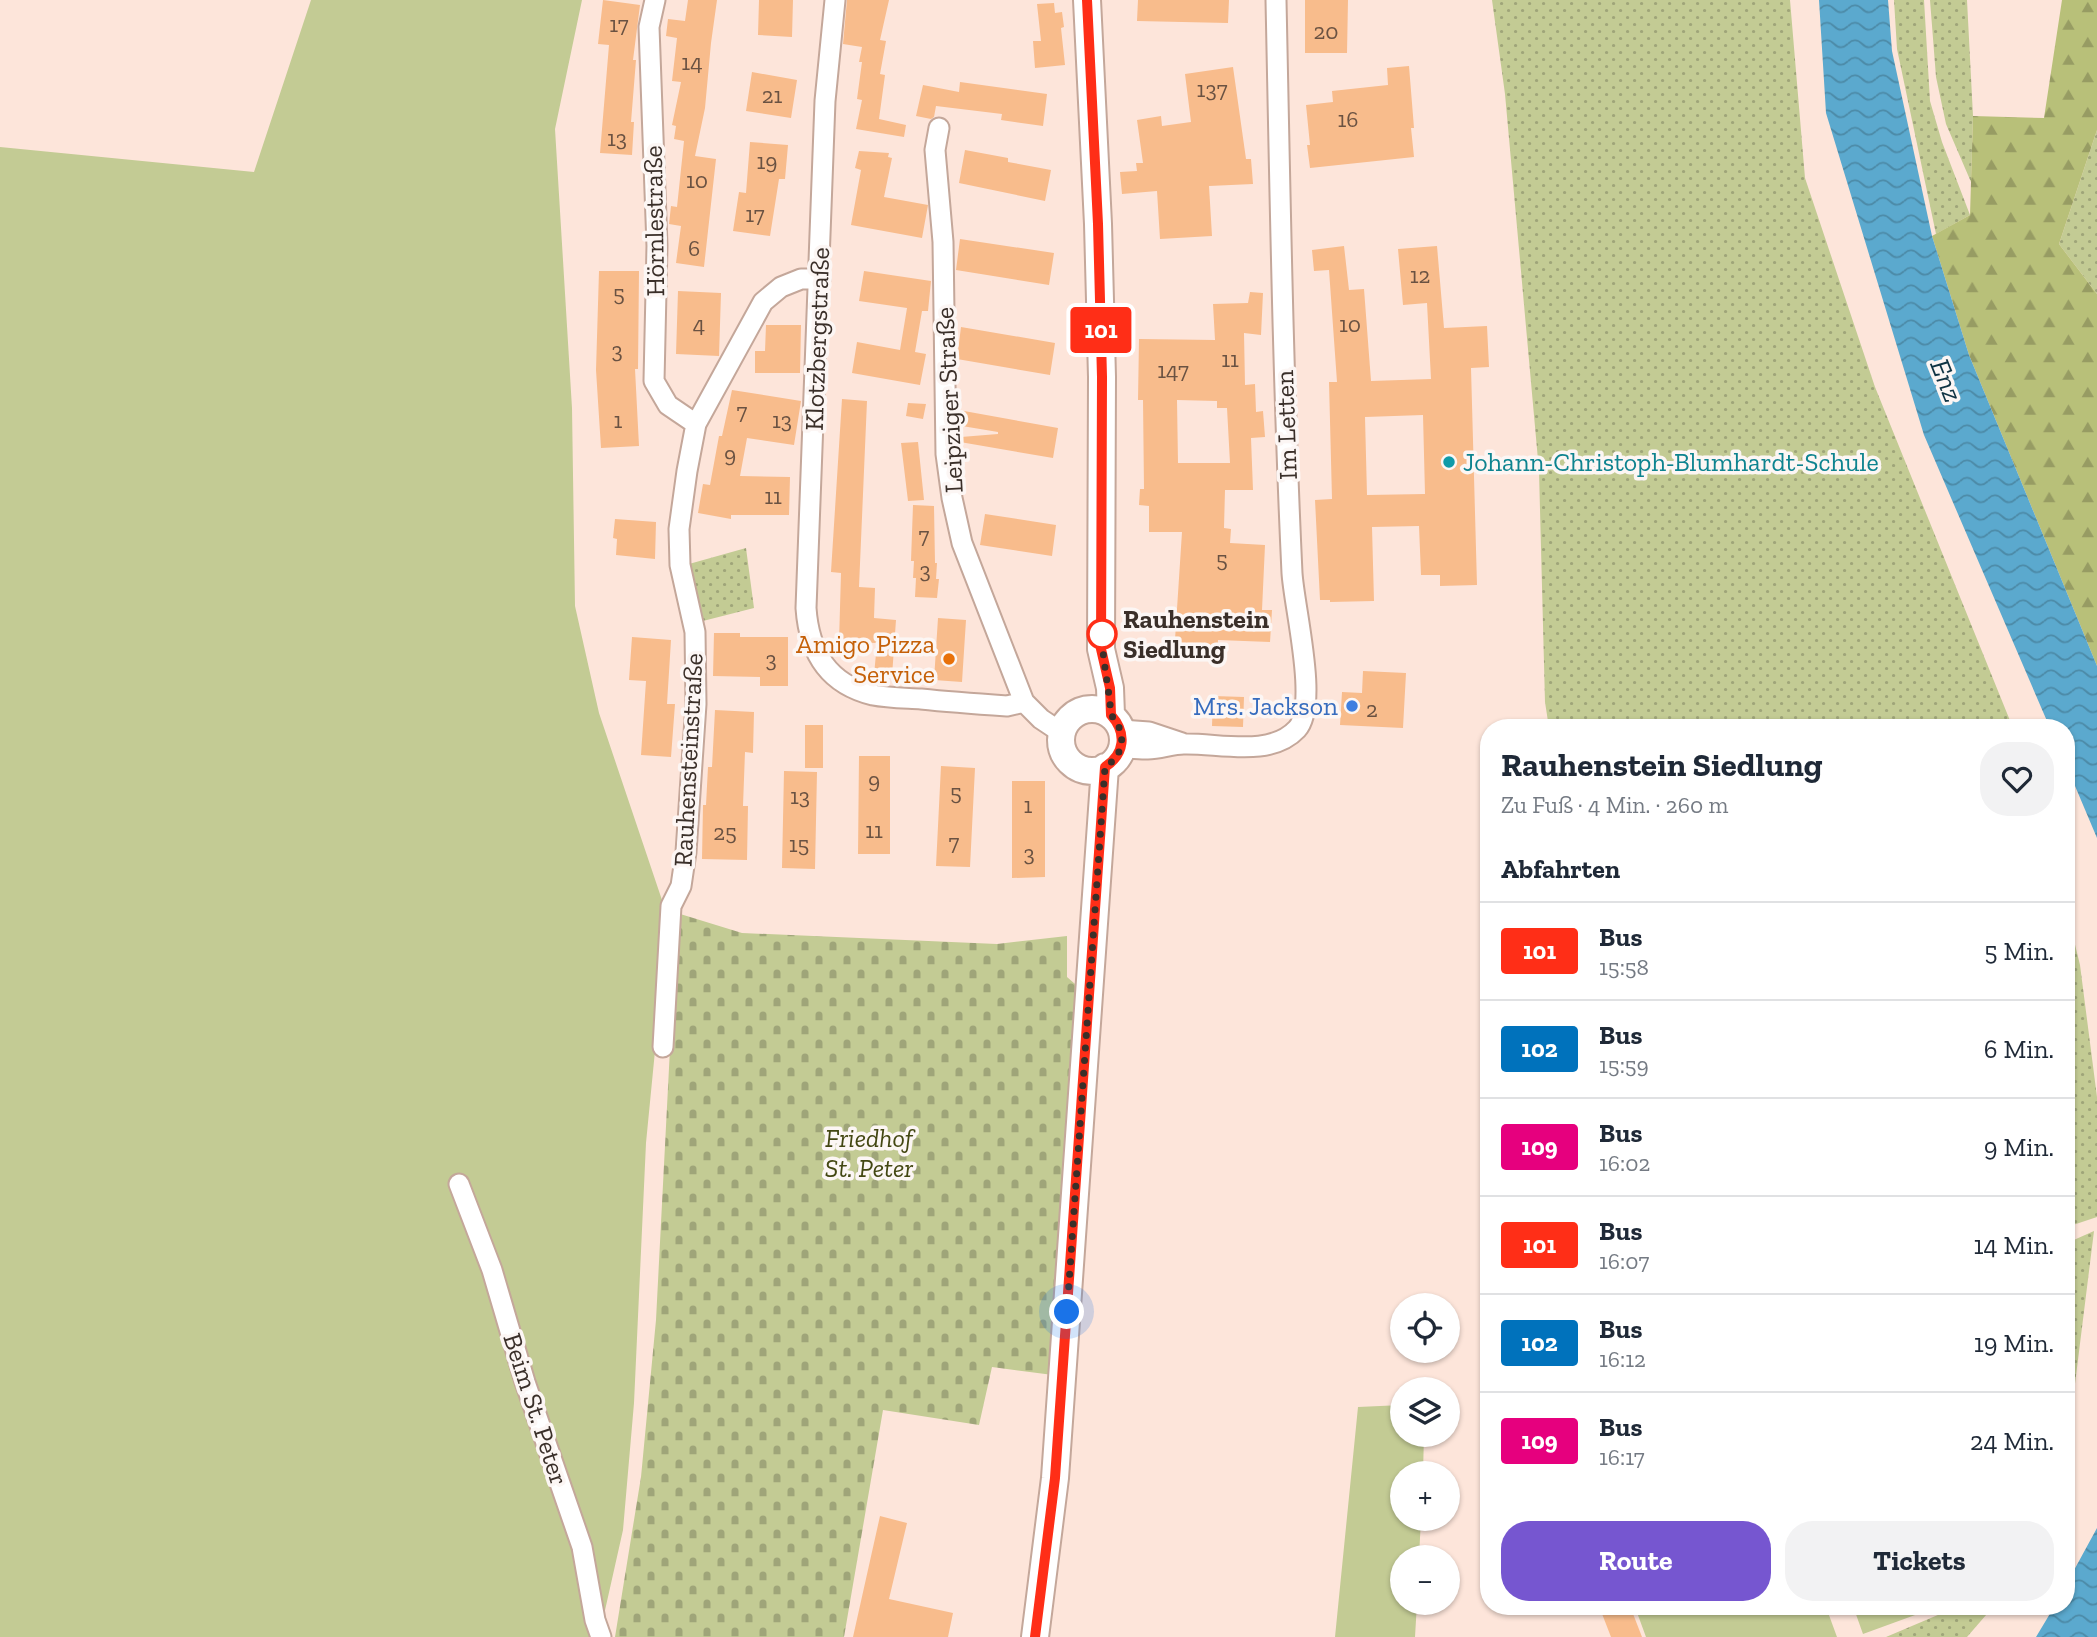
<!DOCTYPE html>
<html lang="de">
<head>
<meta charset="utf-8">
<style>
	body { margin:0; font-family:"Zilla Slab",serif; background:#f2f2f3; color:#1f2937; height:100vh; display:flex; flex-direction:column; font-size:26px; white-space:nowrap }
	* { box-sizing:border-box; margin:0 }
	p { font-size:23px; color:#747a83 }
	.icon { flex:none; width:38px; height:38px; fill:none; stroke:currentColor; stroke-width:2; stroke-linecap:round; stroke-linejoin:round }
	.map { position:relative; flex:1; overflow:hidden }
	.side { position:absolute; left:1480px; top:719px; width:595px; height:896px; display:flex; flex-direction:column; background:#fff; border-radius:28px; box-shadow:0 2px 5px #0004 }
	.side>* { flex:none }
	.badge { padding:0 14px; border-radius:5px; font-size:24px; line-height:46px }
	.fabs { position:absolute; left:1390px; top:1293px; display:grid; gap:14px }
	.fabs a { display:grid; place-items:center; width:70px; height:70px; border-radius:50%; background:#fff; box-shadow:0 2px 5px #0004; font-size:35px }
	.you { position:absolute; width:35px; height:35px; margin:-18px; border:5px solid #fff; border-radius:50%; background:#1a73e8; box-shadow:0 0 0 10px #1a73e833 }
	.map>.badge { position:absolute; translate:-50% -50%; box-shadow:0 0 0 4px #fff }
	h2 { padding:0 21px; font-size:26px; line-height:63px }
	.round { display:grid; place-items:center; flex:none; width:74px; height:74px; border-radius:28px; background:#f2f2f3 }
	.head { display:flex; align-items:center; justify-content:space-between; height:119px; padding:0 21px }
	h1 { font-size:33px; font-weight:700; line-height:52px }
	.action { display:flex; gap:14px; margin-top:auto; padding:14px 21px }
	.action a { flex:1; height:80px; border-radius:28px; background:#7656d0; color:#fff; font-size:28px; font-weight:700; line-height:80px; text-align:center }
	.action a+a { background:#f2f2f3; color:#1f2937 }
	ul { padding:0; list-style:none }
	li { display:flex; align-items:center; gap:21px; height:98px; padding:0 21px; border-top:2px solid #e0e1e3 }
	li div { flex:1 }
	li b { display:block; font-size:26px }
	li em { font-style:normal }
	li .badge { min-width:77px; font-weight:700; text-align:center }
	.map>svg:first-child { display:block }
	.grass { fill:url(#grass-dots) }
	.forest { fill:url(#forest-firs) }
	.cemetery { fill:url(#cemetery-stones) }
	.garden { fill:#c3cb94 }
	.water { fill:url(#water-waves) }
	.building { fill:#f8bc8c; fill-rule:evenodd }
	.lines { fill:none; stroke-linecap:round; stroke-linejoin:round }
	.street-casing { stroke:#c4a79a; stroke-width:23 }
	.secondary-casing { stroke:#c4a79a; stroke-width:30 }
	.street { stroke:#fff; stroke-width:19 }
	.secondary { stroke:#fff; stroke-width:26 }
	.line-casing { stroke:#fff; stroke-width:16 }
	.line { stroke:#ff2e17; stroke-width:10 }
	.walk { stroke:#3a2f29; stroke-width:7; stroke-dasharray:0 12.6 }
	.culture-dot { fill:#0f9aa8; stroke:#fcf6f4; stroke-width:2.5 }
	.stop-dot { fill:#fff; stroke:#ff2e17; stroke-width:3.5 }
	.food-dot { fill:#e8710a; stroke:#fcf6f4; stroke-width:2.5 }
	.shop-dot { fill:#3f7fe0; stroke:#fcf6f4; stroke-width:2.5 }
	.labels { text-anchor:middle; stroke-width:7; stroke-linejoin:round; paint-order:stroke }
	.number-label { font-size:23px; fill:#6a5242 }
	.street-label { font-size:26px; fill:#3a2f29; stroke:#fcf6f4 }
	.culture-label { font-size:26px; fill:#0d838f; stroke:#fcf6f4; text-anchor:start }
	.stop-label { font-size:26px; font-weight:bold; fill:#3a2f29; stroke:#fcf6f4; text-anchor:start }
	.food-label { font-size:26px; fill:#c56008; stroke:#fcf6f4; text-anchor:end }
	.shop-label { font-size:26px; fill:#366cbe; stroke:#fcf6f4; text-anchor:end }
	.park-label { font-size:26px; font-style:italic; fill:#434712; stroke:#fcf6f4 }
	.water-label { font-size:28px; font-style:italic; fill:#0f3343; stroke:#fcf6f4 }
</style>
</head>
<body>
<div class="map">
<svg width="2097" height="1637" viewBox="0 0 2097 1637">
	<defs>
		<pattern id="grass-dots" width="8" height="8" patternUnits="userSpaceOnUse" patternTransform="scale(1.75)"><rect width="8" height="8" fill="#c3cb94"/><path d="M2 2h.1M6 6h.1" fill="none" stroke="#9fa579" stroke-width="1.8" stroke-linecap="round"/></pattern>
		<pattern id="forest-firs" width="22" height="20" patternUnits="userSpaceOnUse" patternTransform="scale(1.75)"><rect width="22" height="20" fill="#b8c079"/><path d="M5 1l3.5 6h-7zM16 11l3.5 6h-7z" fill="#979c63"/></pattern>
		<pattern id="cemetery-stones" width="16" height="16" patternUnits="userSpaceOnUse" patternTransform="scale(1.75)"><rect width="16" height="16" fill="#c3cb94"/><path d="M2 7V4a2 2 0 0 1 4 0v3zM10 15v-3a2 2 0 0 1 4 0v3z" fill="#9fa579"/></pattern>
		<pattern id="water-waves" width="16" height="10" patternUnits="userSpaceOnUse" patternTransform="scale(1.75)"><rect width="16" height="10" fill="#5ba9ce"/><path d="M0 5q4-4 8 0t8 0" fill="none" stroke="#4c8aa7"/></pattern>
	</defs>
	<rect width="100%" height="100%" fill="#fde5da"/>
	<path class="grass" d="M1492,0H1790L1805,178L1875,387L2013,728H1549L1545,702L1539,471L1505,94Z
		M1894,0H1924L1930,101L1942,142L1970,215L1936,234L1897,49Z
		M1930,0H1967L1973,116L1971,182L1946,124L1936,77Z
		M2097,130V294L2059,244Z
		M746,548L754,608L699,622L689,564Z
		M2067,912L2080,965L2097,1097V1217L2067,1227Z
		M2094,1231L2070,1424L2067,1439V1243Z
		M1959,1606L1993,1607L1967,1637H1886Z"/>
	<path class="forest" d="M2062,0H2097V130L2059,244L2097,294V666L1969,355L1932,236L1970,215L1973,116L2044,118Z"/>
	<path class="cemetery" d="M677,913L742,933L997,944L1067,936V977L1082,990L1053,1375L992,1367L979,1425L883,1410L844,1637H615L641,1477L656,1320Z"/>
	<path class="garden" d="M311,0H582L555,129L572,408L575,606L599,713L663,903L658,950L659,1010L646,1143L634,1403L623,1530L599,1637H0V147L254,172Z
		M1402,1405V1435H1424L1423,1473L1402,1474V1519H1421L1419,1557L1402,1558V1603H1417L1415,1637H1335L1358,1407Z
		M1853,1606H1937V1607L1863,1634Z
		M1635,1607H1826L1837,1637H1646Z"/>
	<path class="water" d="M1819,0H1888L1892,51L1932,236L1969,355L2097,666V838L2067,767V728H2050L1924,435L1826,113Z
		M2097,1528V1637H2036L2054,1607L2067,1606V1583Z"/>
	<path class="building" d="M603,0L640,5L633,60H636L631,122H634L632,155L600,153L609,45L598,44Z
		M688,0H717L711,43L705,108L695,156L716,159L704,267L676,263L681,226L669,224L671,206L677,207L684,141L674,139L676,126L672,125L681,82L672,81L677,38L666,36L668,19L685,21Z
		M759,0H793L792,37L758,35Z
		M847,0H889L880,40L886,41L880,74L885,75L879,119L906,125L904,137L856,129L862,100L857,99L862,62H859L862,47L843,44Z
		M1138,0H1229L1228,23L1137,21Z
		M1305,0H1348L1347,53H1305Z
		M1054,3L1055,13L1062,12L1064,27L1061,28L1065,65L1035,68L1033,41H1041L1037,4Z
		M1409,66L1414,128H1411L1414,157L1310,168L1307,145H1310L1306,105L1333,102L1332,91L1388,85L1387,68Z
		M1233,67L1246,159H1251L1253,184L1209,186L1212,236L1160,239L1157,191L1122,194L1120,172L1137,171L1136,163H1143L1137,120L1161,116L1162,126L1191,122L1185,74Z
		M752,72L797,80L791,118L746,111Z
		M960,82L1047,94L1043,126L1001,120L1002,114L936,106L934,117L931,119L916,116L923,85L959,92Z
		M750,142L788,145L785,179H779L770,236L733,231L739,192L746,193Z
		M965,150L1008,158V162L1051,170L1045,201L959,183Z
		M859,151L889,153L888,157L892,158L884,197L928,205L922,238L851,225L861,170L855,168Z
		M960,239L1054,253L1049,285L956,270Z
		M1344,246L1349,290L1364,289L1371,381L1431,379L1427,303L1403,305L1398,249L1437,246L1444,328L1487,326L1489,367L1471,368L1477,585L1440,586V575H1421L1419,526L1372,527L1374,601L1330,602V600H1320L1315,500L1332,499L1329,382H1337L1329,270L1314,271L1312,250ZM1423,415L1425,494L1367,495L1365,417Z
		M599,271H639L638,369H635L639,446L601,448L596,370Z
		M864,271L931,281L928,311H922L915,352L926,354L920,385L852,373L857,342L900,350L907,308L859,301Z
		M678,291L721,293L719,356L676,354Z
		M1250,292L1263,293L1261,335L1244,333L1245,385L1255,384L1256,412L1263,411L1265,437L1251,438L1253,490H1225L1224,528L1231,529L1230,543L1265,545L1262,610H1272L1270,642L1218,640L1217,657L1174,655L1182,532H1149V506L1139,505L1140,489H1144L1143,400H1138L1139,339L1215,340L1213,304L1248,303ZM1177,400L1217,401V408H1227L1230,463H1178Z
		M766,325H801L800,373H755V351H765Z
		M961,327L1055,343L1050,375L957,359Z
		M732,390L801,401L794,445L747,438L740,476L790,477L789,515H731V519L698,513L703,484L710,485L719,436H722Z
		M842,399L867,401L859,587L875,588L874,618L896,620L892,676L874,675L877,643L839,642L841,573L831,572Z
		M908,403L926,404L923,419L906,416Z
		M964,411L1058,428L1053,458L960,442L961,437L998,434V432L962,426Z
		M918,442L924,500L908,501L901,443Z
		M913,505L934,506L935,563H937L936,579H939L937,598L915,597L916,578H913L914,561H911Z
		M985,514L1056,525L1052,556L980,545Z
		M615,519L656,522L655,559L616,555L617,539L613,538Z
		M938,618L966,620L962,682L934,680Z
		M714,633H740V637H788V686H760V677L713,676Z
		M632,637L671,640L667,704H675L671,757L641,755L646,681L629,680Z
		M1363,671L1406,673L1403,728L1340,725L1342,692L1362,693Z
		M1213,696L1244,697L1243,727L1212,726Z
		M715,710L754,712L753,753L745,752L743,806H748L747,860L702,859L703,805H706L708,767H712Z
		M805,725H823V768H805Z
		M859,756H890V854H858Z
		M941,766L975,768L970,867L936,866Z
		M784,771L817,772L815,869L782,868Z
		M1012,781H1045V877L1012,878Z
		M880,1516L907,1523L889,1599L953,1613L948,1637H853Z
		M1599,1606H1630L1642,1637H1611Z"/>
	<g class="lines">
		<g class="street-casing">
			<path id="street" d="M655,0L649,27L657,246L654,381L668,405L696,424
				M835,0L825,101L806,608C809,652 828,684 873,695C888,698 905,698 921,699C950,702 978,704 1007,706L1024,702L1041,719L1062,733
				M939,128L935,150L943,242L946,454L952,498L962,543L1024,702
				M1121,730L1149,732L1182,743
				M1121,748C1130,748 1139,749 1148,749C1160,749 1172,744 1184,744C1219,743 1270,758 1297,729C1319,705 1294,607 1292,573C1283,382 1280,191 1276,0
				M663,1047L671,906L681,886L686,852L696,704L695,632L680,565L679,529L687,471L696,424L763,302L781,287L801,279H820
				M459,1184L492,1270L525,1382L582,1547L595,1620L601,1637"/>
		</g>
		<g class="secondary-casing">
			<path id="secondary" d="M1087,0L1098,224L1102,377L1101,649L1110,688L1111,715
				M1061 740a31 31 0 1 1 62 0a31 31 0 1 1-62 0Z
				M1035,1637L1055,1478L1105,767"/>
		</g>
		<use href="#street" class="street"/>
		<use href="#secondary" class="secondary"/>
	</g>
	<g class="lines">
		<g class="line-casing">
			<path id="line" d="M1035,1637L1055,1478L1105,767C1125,754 1127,733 1111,715L1110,688L1101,649L1102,377L1098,224L1087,0"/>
		</g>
		<use href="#line" class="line"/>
		<path class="walk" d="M1067,1312L1105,767C1125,754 1127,733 1111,715C1109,685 1101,656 1102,625V634"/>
	</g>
	<circle class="culture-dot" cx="1449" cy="462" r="7"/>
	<circle class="stop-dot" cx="1102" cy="634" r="14"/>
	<circle class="food-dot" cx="949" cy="659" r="7"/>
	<circle class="shop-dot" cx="1352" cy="706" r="7"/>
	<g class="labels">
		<g class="number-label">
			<text x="619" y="32">17</text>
			<text x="1326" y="39">20</text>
			<text x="692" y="70">14</text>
			<text x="1212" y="97">137</text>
			<text x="772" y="103">21</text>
			<text x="1348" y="127">16</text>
			<text x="617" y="146">13</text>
			<text x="767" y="169">19</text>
			<text x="697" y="188">10</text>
			<text x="755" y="222">17</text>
			<text x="694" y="256">6</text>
			<text x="1420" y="283">12</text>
			<text x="619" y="301">5</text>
			<text x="699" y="332">4</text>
			<text x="1350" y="332">10</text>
			<text x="617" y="358">3</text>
			<text x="1230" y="367">11</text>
			<text x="1173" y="378">147</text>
			<text x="742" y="419">7</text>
			<text x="618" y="428">1</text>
			<text x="782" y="428">13</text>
			<text x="730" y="462">9</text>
			<text x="773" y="504">11</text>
			<text x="924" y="543">7</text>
			<text x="1222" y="567">5</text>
			<text x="925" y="578">3</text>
			<text x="771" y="667">3</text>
			<text x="1372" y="717">2</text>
			<text x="874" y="788">9</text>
			<text x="956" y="800">5</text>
			<text x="800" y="804">13</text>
			<text x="1028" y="813">1</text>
			<text x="874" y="838">11</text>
			<text x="725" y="840">25</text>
			<text x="954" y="850">7</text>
			<text x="799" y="852">15</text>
			<text x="1029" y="861">3</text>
		</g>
		<g class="street-label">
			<text transform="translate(654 221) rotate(-91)" y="9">Hörnlestraße</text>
			<text transform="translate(817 339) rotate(-88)" y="9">Klotzbergstraße</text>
			<text transform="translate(949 400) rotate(-93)" y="9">Leipziger Straße</text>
			<text transform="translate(1286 425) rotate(-92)" y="9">Im Letten</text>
			<text transform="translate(688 760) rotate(-87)" y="9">Rauhensteinstraße</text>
			<text transform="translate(536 1409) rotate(72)" y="9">Beim St. Peter</text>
		</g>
		<g class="culture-label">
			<text x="1463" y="471">Johann-Christoph-Blumhardt-Schule</text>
		</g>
		<g class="stop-label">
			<text x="1123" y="628">Rauhenstein<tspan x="1123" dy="30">Siedlung</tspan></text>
		</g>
		<g class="food-label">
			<text x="935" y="653">Amigo Pizza<tspan x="935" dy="30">Service</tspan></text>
		</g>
		<g class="shop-label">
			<text x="1338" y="715">Mrs. Jackson</text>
		</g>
		<g class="park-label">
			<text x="869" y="1147">Friedhof<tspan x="869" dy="30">St. Peter</tspan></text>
		</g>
		<g class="water-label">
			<text transform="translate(1947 380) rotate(68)" y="10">Enz</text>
		</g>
	</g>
</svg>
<div class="fabs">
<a><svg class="icon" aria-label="locate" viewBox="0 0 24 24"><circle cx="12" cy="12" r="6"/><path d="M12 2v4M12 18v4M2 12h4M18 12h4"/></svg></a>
<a><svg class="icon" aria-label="layers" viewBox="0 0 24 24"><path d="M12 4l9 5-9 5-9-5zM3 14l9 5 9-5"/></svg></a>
<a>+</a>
<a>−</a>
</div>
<div class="you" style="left:1067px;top:1312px"></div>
<b class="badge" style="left:1101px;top:330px;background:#ff2e17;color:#fff">101</b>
<section class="side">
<div class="head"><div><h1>Rauhenstein Siedlung</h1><p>Zu Fuß · 4 Min. · 260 m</p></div><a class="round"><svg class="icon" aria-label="heart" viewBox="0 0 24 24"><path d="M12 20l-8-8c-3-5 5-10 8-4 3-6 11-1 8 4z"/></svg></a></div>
<h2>Abfahrten</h2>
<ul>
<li><span class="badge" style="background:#ff2e17;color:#fff">101</span><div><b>Bus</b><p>15:58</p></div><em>5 Min.</em></li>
<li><span class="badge" style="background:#0072bc;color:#fff">102</span><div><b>Bus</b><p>15:59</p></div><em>6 Min.</em></li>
<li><span class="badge" style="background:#e6007e;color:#fff">109</span><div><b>Bus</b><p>16:02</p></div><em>9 Min.</em></li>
<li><span class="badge" style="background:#ff2e17;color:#fff">101</span><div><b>Bus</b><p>16:07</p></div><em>14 Min.</em></li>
<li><span class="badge" style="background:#0072bc;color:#fff">102</span><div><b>Bus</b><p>16:12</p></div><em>19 Min.</em></li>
<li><span class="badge" style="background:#e6007e;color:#fff">109</span><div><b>Bus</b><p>16:17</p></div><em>24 Min.</em></li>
</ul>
<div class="action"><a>Route</a><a>Tickets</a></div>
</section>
</div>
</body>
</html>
